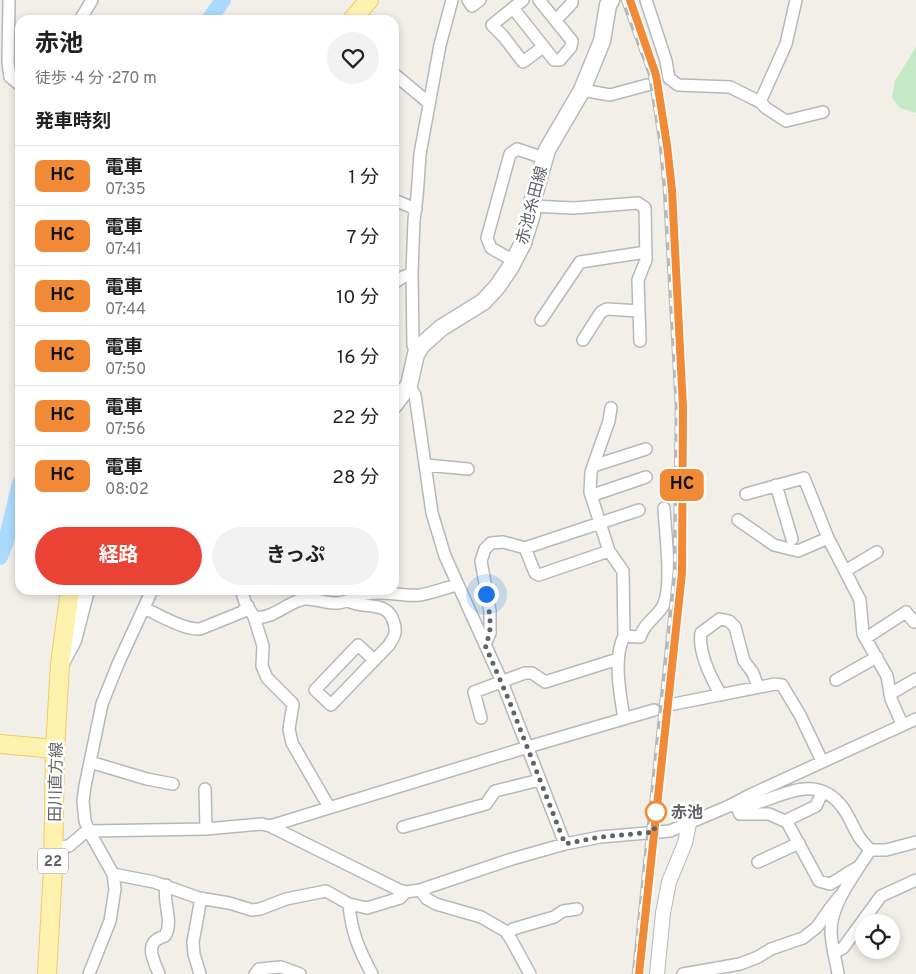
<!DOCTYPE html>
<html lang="ja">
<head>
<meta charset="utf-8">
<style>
	body { margin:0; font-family:Overpass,"Noto Sans JP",sans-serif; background:#f2f2f2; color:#222; height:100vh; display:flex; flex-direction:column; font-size:19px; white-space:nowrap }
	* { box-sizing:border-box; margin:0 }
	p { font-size:16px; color:#767676 }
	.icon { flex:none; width:28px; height:28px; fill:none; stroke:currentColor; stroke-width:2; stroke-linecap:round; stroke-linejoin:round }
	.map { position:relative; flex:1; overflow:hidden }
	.details { position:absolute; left:15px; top:15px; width:384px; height:580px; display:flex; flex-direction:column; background:#fff; border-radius:15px; box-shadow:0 2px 8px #0003 }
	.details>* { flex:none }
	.badge { padding:0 10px; border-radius:8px; font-size:18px; line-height:32px }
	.controls { position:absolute; left:855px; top:914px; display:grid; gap:10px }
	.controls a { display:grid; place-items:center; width:45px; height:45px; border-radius:50%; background:#fff; box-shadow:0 2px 8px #0003; font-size:25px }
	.you { position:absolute; width:25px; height:25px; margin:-12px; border:4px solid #fff; border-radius:50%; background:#1a73e8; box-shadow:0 0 0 8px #1a73e833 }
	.map>.badge { position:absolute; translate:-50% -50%; box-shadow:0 0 0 2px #fff }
	h2 { padding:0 20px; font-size:19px; line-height:45px }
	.round { display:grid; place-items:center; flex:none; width:52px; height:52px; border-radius:26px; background:#f2f2f2 }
	.head { display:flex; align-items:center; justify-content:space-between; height:85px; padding:0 20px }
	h1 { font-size:24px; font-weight:700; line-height:38px }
	.action { display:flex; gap:10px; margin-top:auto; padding:10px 20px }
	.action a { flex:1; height:58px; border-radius:30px; background:#ea4335; color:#fff; font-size:20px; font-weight:700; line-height:58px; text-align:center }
	.action a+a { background:#f2f2f2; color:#222 }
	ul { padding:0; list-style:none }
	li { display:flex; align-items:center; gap:15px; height:60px; padding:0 20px; border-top:1px solid #e0e0e0 }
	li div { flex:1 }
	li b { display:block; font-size:19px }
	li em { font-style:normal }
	li .badge { min-width:55px; font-weight:700; text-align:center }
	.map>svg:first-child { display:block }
	.green { fill:#c5e8c5 }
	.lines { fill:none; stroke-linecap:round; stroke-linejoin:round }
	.river { stroke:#aadaff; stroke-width:16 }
	.minor-tunnel { stroke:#ccccc8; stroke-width:11; stroke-dasharray:11 5.5; stroke-linecap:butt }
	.minor-casing { stroke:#b5b8bc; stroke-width:14 }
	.tertiary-casing { stroke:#b5b8bc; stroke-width:16 }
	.secondary-casing { stroke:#b6babf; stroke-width:19 }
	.primary-casing { stroke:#f2c960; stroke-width:20 }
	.minor { stroke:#fff; stroke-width:11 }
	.tertiary { stroke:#fff; stroke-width:14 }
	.secondary { stroke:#fff; stroke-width:16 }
	.primary { stroke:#fff2af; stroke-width:18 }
	.rail-casing { stroke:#b6b7b8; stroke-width:4.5 }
	.rail { stroke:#fff; stroke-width:2.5; stroke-dasharray:8; stroke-linecap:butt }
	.line-casing { stroke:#fff; stroke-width:11 }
	.line { stroke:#f08a37; stroke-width:8 }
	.walk { stroke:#5f6368; stroke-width:5; stroke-dasharray:0 9 }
	.stop-dot { fill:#fff; stroke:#f08a37; stroke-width:2.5 }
	.labels { text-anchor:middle; stroke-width:5; stroke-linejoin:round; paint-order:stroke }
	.shield { fill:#fff; stroke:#8f9295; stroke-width:1 }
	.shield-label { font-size:15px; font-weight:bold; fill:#5f6368 }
	.street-label { font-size:16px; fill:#5f6368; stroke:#fff }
	.stop-label { font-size:16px; font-weight:bold; fill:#5f6368; stroke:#fff; text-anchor:start }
</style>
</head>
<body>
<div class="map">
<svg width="916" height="974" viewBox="0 0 916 974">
	<rect width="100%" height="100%" fill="#f1efe8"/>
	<path class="green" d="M916,47V113L900,108L892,98L895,81Z"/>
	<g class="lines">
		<path class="river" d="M209,20L223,0
			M0,557L6,541L20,483"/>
		<path class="minor-tunnel" d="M647,85L663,80
			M654,710L674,704"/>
		<g class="minor-casing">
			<path id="minor" d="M9,0L8,63L10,77L20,85
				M468,0L472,6L480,0
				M523,0L492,25L503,36L523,62L543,47
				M646,0L666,61L669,78L678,85L730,87L760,102L786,44L796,0
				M513,8L554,60H560L571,47L572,41L539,0
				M80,20L92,0
				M556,20L572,3V0
				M394,74L429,103
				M582,90L610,95L647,85
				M760,102L766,108L786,121L823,112
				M394,200L416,209
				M532,206L574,208L638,203L645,208L646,260L638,280L640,341
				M514,261L491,248L487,238L510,154L517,149L544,158
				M394,283L403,277L412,273
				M541,320L580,262L646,252
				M583,340L601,312L607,309L639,311
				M416,354L413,345L412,273L414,220L417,197L420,154L440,45L452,0
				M409,385L415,395L432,513L445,556L502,682L565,844
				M611,408L609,421L591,472L590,492L609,551L623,571L624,636C613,658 620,695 624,718
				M426,465L468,469
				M593,466L646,449
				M776,485L792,539
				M590,492L596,494L646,477
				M746,494L804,478L828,538L860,600L863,634L887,676L891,699L902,724
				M738,520L774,545L798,551L828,538
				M525,548L535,573L539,575L609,551
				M845,571L877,552
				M241,590L245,602L254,617L263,646L262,666L267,678L293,704L289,729L292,743L329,807
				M348,601C365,610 388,599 394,623C397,633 394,637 389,645L331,705L315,690L358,645L374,660
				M144,608C159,615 184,630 200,629L242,612L248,606
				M254,617C273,620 287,602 304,599C315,598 326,604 338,603C348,602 356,596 366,594C384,590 403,597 420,595C432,593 445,588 457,585
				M624,636L640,637C645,622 656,618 663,606C673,586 665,532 664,508
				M866,638L906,612L914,622L916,620
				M485,645L490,633V611L481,561L485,549L491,543L503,542L525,548L639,510
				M836,680L877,657
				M890,694L916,679
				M721,695C711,678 698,653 701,633L720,619L729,621L735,627L744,661L753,673L758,687
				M674,704L775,684L782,685L800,715L822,761
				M481,718L474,692L525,673H532L545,682L618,659
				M90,762L147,779L173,784
				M205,789L206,829
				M734,806C741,805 748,805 754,804C785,795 817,773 843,808C849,816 853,827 858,835C861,841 866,845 870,850
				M736,806L740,814H769L787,822L819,881L830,884C840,879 849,871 859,867
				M785,821L816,806L822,793
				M270,826L528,747L654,710
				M403,827L486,804L495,791L540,780
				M53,847L69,846L84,833L89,831L206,829L262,824L270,826L399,890L406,892L420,890L512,859L565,844L600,837L670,831L729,806L750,795L916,719
				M870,850H886L916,842
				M758,862L799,843
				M113,874L154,882L199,898L229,903L252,910L260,909L286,899L326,891L349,904L367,908L400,898L406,892
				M420,890L427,899L436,904L481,917L507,932L530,974
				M349,904C351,931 359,950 372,974
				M508,935L513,929L554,917L563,911L577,909
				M834,953L843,948L881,896L916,880
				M89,974L110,921L115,889L113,874L89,831L85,821L83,801L85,786L102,704L118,664L152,590
				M159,974C153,959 143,942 165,936C174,921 162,902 166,885
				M200,974L194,954L193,942L201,898
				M255,974L259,969L281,967L300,974
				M683,974L740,964L758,957L771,949L803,938L817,927L831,907L840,896
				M838,974C836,960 831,945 831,931C831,903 856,873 870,850"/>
		</g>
		<g class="tertiary-casing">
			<path id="tertiary" d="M657,974L663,913L669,882L685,843L689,824"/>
		</g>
		<g class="secondary-casing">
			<path id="secondary" d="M394,405L409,385L416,354L422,345L441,328L483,302L497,287L510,268L523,243L532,214L533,199L547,150L582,90L602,41L608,5L611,0
				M62,661L73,640L86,590"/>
		</g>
		<g class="primary-casing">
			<path id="primary" d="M352,20L369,0
				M0,744L55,749
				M47,974L53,870L55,749L60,664L70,590"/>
		</g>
		<use href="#minor" class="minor"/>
		<use href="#tertiary" class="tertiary"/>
		<use href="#secondary" class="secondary"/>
		<use href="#primary" class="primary"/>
		<g class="rail-casing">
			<path id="rail" d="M623,0L650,74L661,145L665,190L677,406L675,570L634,974"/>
		</g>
		<use href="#rail" class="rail"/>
	</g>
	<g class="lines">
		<g class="line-casing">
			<path id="line" d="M630,0L656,75L667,145L672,190L683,408L682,573L639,974"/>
		</g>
		<use href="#line" class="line"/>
		<path class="walk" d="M486,594C489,610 494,630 485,645L508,698L565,844L600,837L654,832L656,812"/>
	</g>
	<circle class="stop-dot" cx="656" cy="812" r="10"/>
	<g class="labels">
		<rect class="shield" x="38" y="848.5" width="30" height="25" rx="4"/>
		<g class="shield-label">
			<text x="53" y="866">22</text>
		</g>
		<g class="street-label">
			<text transform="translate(531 205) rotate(-75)" y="6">赤池糸田線</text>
			<text transform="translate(55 782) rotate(-89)" y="6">田川直方線</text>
		</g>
		<g class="stop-label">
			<text x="671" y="818">赤池</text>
		</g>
	</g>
</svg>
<div class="controls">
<a><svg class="icon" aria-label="locate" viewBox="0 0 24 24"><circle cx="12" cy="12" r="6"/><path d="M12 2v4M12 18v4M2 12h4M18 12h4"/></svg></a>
</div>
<div class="you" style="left:486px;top:594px"></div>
<b class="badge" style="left:682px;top:485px;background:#f08a37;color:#111">HC</b>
<section class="details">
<div class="head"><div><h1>赤池</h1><p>徒歩 · 4 分 · 270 m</p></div><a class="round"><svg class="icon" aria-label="heart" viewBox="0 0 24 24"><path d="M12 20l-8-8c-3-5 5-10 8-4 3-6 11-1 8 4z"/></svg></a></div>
<h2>発車時刻</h2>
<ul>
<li><span class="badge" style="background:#f08a37;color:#111">HC</span><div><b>電車</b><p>07:35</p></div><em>1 分</em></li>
<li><span class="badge" style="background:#f08a37;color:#111">HC</span><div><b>電車</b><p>07:41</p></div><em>7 分</em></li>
<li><span class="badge" style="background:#f08a37;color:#111">HC</span><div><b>電車</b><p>07:44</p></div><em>10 分</em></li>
<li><span class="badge" style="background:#f08a37;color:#111">HC</span><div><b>電車</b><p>07:50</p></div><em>16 分</em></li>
<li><span class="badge" style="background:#f08a37;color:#111">HC</span><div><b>電車</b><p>07:56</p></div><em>22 分</em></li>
<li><span class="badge" style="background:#f08a37;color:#111">HC</span><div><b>電車</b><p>08:02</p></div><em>28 分</em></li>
</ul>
<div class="action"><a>経路</a><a>きっぷ</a></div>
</section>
</div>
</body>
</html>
